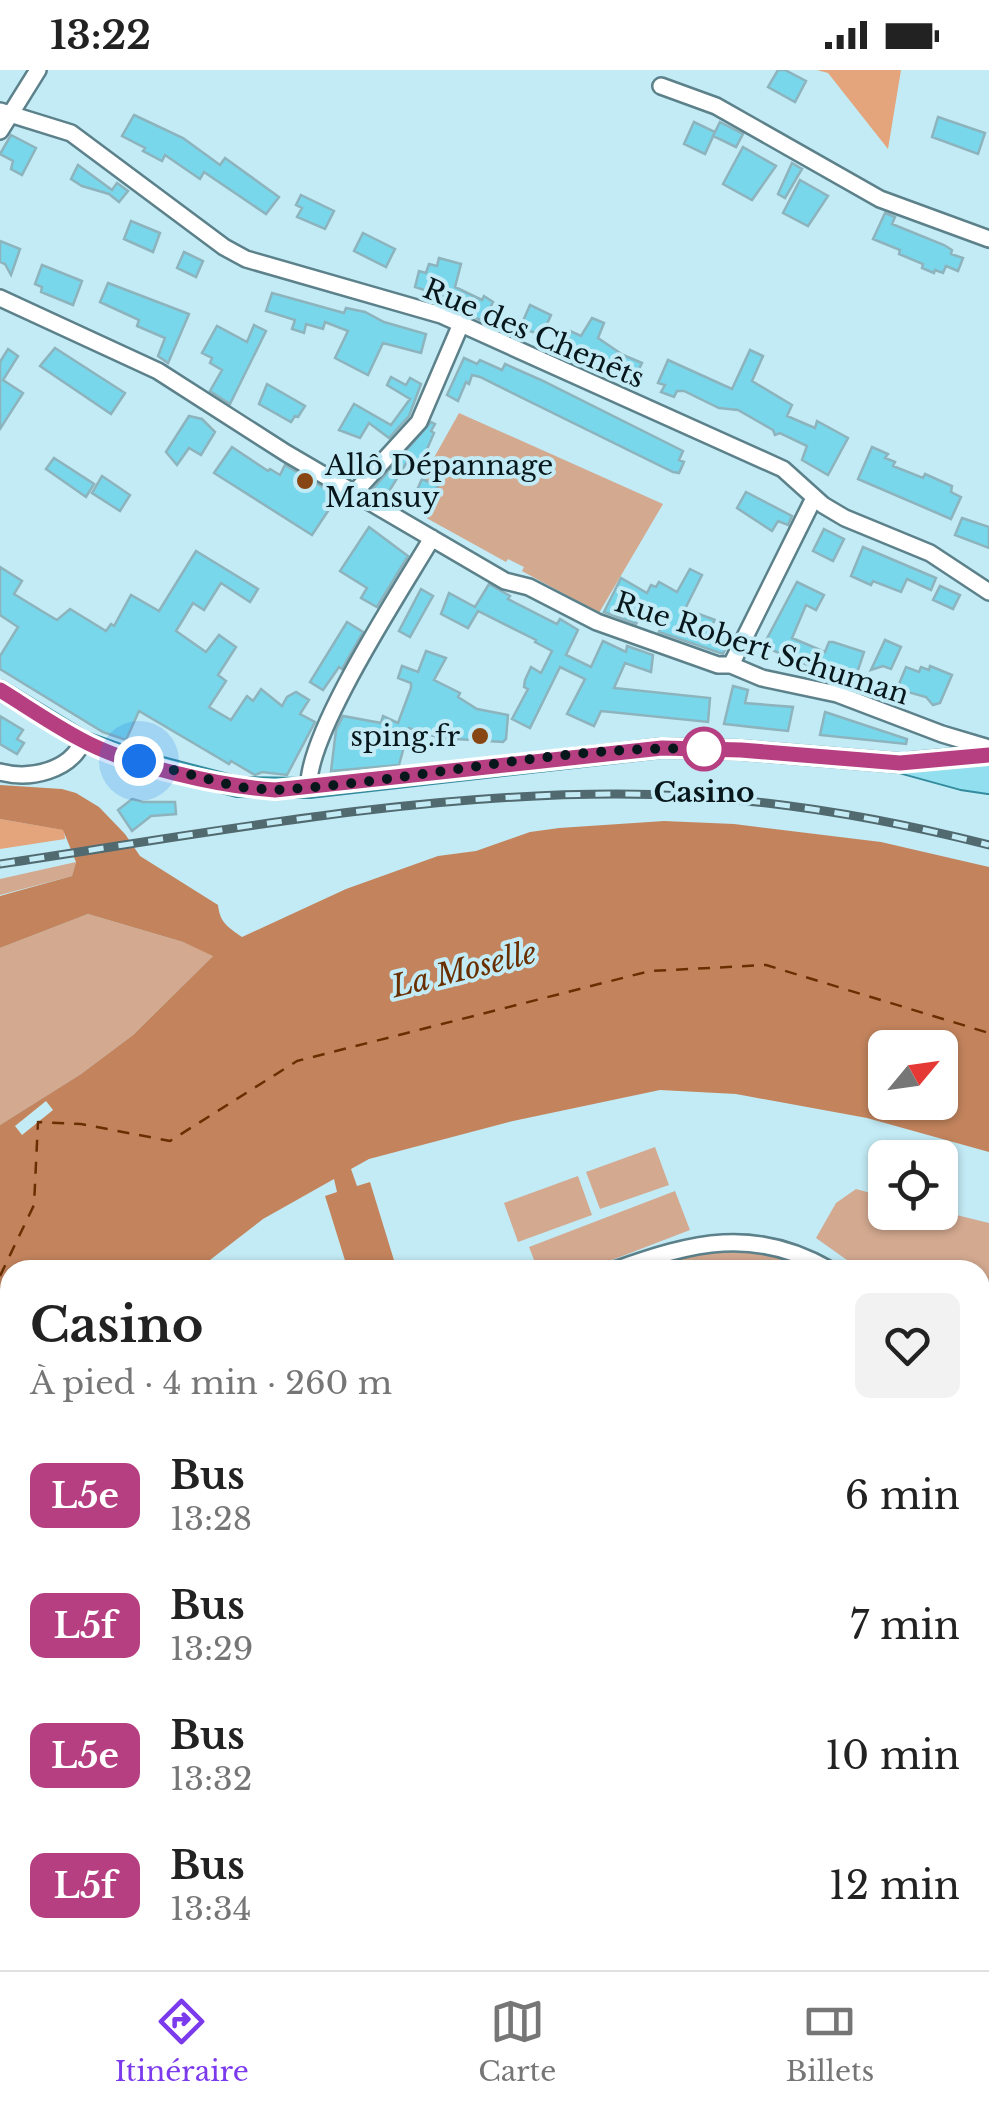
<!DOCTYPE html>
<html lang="fr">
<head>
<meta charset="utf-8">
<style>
	body { margin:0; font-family:"Libre Baskerville",serif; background:#f2f2f2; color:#222; height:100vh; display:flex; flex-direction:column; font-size:38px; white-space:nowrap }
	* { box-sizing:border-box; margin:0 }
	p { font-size:32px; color:#767676 }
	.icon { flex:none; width:55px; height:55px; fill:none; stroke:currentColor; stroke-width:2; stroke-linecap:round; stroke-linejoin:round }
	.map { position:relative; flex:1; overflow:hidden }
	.side { position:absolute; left:0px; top:1190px; width:990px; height:710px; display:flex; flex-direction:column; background:#fff; border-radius:30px 30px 0 0; box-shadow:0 2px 8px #0004 }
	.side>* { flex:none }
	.badge { padding:0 20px; border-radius:15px; font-size:35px; line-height:65px }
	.needle { width:65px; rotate:61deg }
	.tools { position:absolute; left:868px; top:960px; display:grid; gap:20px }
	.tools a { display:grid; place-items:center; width:90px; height:90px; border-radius:15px; background:#fff; box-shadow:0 2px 8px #0004; font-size:50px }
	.you { position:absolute; width:50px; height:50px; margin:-25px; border:8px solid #fff; border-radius:50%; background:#1a73e8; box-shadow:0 0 0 15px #1a73e833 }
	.map>.badge { position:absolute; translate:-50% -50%; box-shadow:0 0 0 5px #fff }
	.round { display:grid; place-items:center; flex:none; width:105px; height:105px; border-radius:15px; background:#f2f2f2 }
	.overview { display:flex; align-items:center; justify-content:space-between; height:170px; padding:0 30px }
	h1 { font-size:48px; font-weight:800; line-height:75px }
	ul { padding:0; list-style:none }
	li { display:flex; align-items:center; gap:30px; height:130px; padding:0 30px }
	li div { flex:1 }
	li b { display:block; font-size:38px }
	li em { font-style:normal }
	li .badge { min-width:110px; font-weight:700; text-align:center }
	.status { display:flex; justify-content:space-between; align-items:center; height:70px; padding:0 50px; background:#fff; direction:ltr }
	.status svg { height:28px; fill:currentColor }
	.dock { display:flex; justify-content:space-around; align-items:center; height:140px; border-top:2px solid #e0e0e0; background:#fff; font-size:28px; color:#767676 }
	.dock a { display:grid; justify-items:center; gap:5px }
	.dock .on { color:#7c3aed }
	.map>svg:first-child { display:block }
	.green { fill:#d3a990 }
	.forest { fill:#e4a47c }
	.water { fill:#c3845d; fill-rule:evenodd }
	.pier { fill:#c3ebf5 }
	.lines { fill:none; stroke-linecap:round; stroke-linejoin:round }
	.ferry { stroke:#692f00; stroke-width:2.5; stroke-dasharray:12 10; stroke-linecap:butt }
	.building { fill:#79d7ec; stroke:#8db3bd; stroke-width:2.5 }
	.minor-casing { stroke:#5c818a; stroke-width:20 }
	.major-casing { stroke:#338b9e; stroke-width:22 }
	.minor { stroke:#fff; stroke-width:15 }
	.major { stroke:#92dfef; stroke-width:18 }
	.rail-casing { stroke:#516a70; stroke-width:9 }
	.rail { stroke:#c3ebf5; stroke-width:5; stroke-dasharray:15; stroke-linecap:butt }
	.line-casing { stroke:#fff; stroke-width:22 }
	.line { stroke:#b63f82; stroke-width:15 }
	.walk { stroke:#08171b; stroke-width:10; stroke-dasharray:0 18 }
	.poi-dot { fill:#884614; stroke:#c3ebf5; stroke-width:4 }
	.stop-dot { fill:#fff; stroke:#b63f82; stroke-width:5 }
	.labels { text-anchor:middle; stroke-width:8; stroke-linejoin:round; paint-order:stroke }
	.street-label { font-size:28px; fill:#08171b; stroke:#c3ebf5 }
	.poi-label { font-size:28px; fill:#08171b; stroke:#c3ebf5; text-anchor:start }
	.stop-label { font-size:28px; font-weight:bold; fill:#08171b; stroke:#c3ebf5 }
	.water-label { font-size:30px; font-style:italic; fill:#692f00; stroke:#c3ebf5 }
</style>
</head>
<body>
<div class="status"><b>13:22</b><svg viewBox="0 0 49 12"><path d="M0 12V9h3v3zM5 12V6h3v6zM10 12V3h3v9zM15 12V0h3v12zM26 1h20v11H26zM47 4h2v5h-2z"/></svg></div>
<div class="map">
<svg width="989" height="1900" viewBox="0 0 989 1900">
	<rect width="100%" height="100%" fill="#c3ebf5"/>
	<path class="green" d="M459,343L663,434L599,543L522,501L524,497L508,489L506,492L421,445L437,417L422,409Z
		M76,792L72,806L0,825V809Z
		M88,844L183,872L214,885L133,965L81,1004L0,1055V878Z
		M655,1077L669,1115L600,1139L586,1102Z
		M578,1106L592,1145L518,1172L504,1133Z
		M856,1119L885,1127V1142L940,1141L989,1153V1323L980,1314V1200H861L816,1168L836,1133Z
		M675,1121L690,1160L586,1200H538L529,1177Z
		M711,1180C748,1181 780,1181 813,1200H636L676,1187Z
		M980,1344L989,1352V1900H308L304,1890H980Z
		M10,1501V1890H301L305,1900H0V1505Z"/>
	<path class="forest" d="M817,0H901L888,79L828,3Z
		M0,749L64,760L65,769L0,779Z"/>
	<path class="water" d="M0,715L62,719L76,723L99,737L125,764L140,786L218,835C220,853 228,857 242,867L346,819L438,786L476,781L530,762L559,758L664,751L734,754L881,772L989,797V1082L867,1048L736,1024L660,1020L513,1051L369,1089L351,1099L357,1116L370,1112L397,1200H348L325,1126L337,1122L334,1109L263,1149L197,1200H10V1344L0,1351V1055L81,1004L133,965L213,886L183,872L88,844L0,878V826L72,806L76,792L63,760L0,749ZM885,978H940V1032H885Z"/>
	<path class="pier" d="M46,1031L53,1040L22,1065L15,1056Z"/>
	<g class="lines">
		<path class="ferry" d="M0,1206L34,1135L38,1052L81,1054L170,1071L297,991L650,901L766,895L989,963"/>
	</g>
	<path class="building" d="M778,0H785L806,11L795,32L768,17Z
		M134,45L183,68L220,95L225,88L279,127L266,144L204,102L200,109L165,85L162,91L143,81L145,78L122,66Z
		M938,47L985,63L978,84L932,67Z
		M694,52L715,62L705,84L684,74Z
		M720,52L743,64L736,77L713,66Z
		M11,65L36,78L22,105L11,99L13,91L0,84Z
		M743,77L776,96L752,130L723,114Z
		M792,93L802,99L785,128L778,124Z
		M78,95L112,120L117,113L128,121L119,132L109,124L82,116L71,109Z
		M800,110L828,126L808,156L783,143Z
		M301,125L334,141L325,159L297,147L302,138L296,135Z
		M885,143L895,147L892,154L944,175L952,180L951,184L963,188L958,201L946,196L943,203L935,200L934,203L922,198L923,194L899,184L900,180L873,169Z
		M131,151L160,163L153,182L124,169Z
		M363,163L395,179L386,197L354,181Z
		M0,171L20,179L11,205L5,194L0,192Z
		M184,182L203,191L196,207L177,198Z
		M439,188L461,194L455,217L482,230L484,226L493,232L486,246L483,245L480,250L465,243L469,235L415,217L419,201L426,203L429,194L437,196Z
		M42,195L82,211L73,235L41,222L42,217L35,214Z
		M108,213L189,244L168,293L158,286L165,268L137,256L139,250L100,232Z
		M272,223L344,243L346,238L365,242L384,252L426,264L421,283L383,273L368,305L335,288L348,261L325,252L323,259L306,254L304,263L292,259L295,250L266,241Z
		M530,235L551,245L542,265L520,258Z
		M592,248L604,253L598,268L623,285L642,293L632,313L561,281L570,261L581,266Z
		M254,255L266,261L230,334L210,321L222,300L210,293L212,288L202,283L217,256L247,272Z
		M55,278L125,323L111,344L40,296Z
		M8,279L18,286L3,310L23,323L0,359V292Z
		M750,280L763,286L752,311L792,335L787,346L815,358L817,351L848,368L828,405L802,390L807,376L780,363L775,365L773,360L738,340L719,338L684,321H677L674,327L661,322L665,315L658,313L668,290L732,319Z
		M464,288L477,294L480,290L502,300L505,294L541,310L683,381L679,390L684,392L679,403L673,402L480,307L472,305L469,314L466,312L458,331L447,325Z
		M391,307L406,315L410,308L421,314L409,346L389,368L369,353L360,368L339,360L354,334L391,355L410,329L387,315Z
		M267,314L305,336L298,347L295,346L291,352L259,334Z
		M189,346L202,349L215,362L201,385L189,378L177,395L166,382Z
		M431,352L435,354L431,361L434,363L421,393L410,387L385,428L372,420Z
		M232,377L268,401L270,399L280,405L285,395L338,426L312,465L214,403Z
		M872,377L888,384L885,388L895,392L893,396L923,408L925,404L952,416L951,422L961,427L951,449L858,409Z
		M54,388L94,414L86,427L46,399Z
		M102,406L130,425L120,441L92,423Z
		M422,409L438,416L431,427L417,420Z
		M746,422L792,446L788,455L778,451L772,461L737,438Z
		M962,448L989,457V478L955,465Z
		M369,457L408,486L377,537L361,528L367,518L340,501Z
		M824,459L844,469L833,491L813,481Z
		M863,477L936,508L931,520L907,509L901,522L873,511L871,515L851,506Z
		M196,481L258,519L250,532L221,513L204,540L193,533L176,561L206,582L219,565L236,577L218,605L226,611L209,637L231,650L247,626L253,631L261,619L282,636L287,627L296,622L309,630L300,644L315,652L287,705L262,702L255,705L231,691L229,694L139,641L126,670L103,662L0,599V586L18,557L0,545V497L22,511L14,524L45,543L57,550L70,539L106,561L111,554L114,556L131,525L159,541Z
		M690,499L702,505L685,539L715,550L709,560L731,567L723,584L659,562L663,551L644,540L636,554L604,542L621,508L647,523L651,515L656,517L659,512L677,522Z
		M797,512L824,525L816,540L806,535L792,568L825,582L829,572H833L864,582L856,606L810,591L808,595L796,591L784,579L781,584L763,576Z
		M489,514L510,526L508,529L557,554L560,549L578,560L566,585L591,597L603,571L626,582L627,576L653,585L651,602L625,593L614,618L710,628L708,652L601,641L594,656L567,644L585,609L560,597L530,658L512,649L528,619L524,617L525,610L531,597L541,603L552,581L535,572L536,570L478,541L468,558L441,544L449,523L475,537Z
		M940,516L960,525L953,539L933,530Z
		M421,519L433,526L410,567L399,561Z
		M347,552L363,562L342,599L339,597L323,620L310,612Z
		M885,570L901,577L891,599L883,596L871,600Z
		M426,581L446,588L434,610L460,623L458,627L477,639L508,645L506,669L503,672L440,668L409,658L399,695L331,701L336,660L343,646L381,653L383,646L398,653L411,618V613L398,608L402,596L418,602Z
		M930,596L952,605L940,633L933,635L926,627L897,619L906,597L919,602L921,597L929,600Z
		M733,616L748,620L745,633L793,637L788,661L724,654Z
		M825,642L907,669L906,674L820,665Z
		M0,646L23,660L17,669L24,673L17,684L0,674Z
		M132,729L143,732H175L176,744L151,746L132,761L118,740Z"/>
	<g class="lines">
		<g class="minor-casing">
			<path id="minor" d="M661,16L716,36L880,129L989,169
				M0,41L71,63L224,177L246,189L441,245L783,399L823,435L845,448L930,483L989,522
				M0,61L38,0
				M0,228L158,301L286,383L505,511L529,517L597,552L718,595H731L762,608L837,624L942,664L989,678
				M355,422L419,352L461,254
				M731,595L814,428
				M0,702C30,710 70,701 83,671
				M309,718C305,666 402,519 432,468
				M615,1200C693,1172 754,1156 830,1200
				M980,1337L989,1345
				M0,1494L10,1490"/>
		</g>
		<g class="major-casing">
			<path id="major" d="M0,620L83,671L139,691L238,717L309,718L662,678L741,680L900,693L962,710L989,714
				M910,692L989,685
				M945,697L989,700"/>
		</g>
		<use href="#minor" class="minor"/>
		<use href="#major" class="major"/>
		<g class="rail-casing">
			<path id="rail" d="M0,794C202,764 411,724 616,724C742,724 867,744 989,775"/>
		</g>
		<use href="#rail" class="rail"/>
	</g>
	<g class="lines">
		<g class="line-casing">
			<path id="line" d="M0,620C26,636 52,654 80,669C129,696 219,716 275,720L662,678L741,680L900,693L989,685"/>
		</g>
		<use href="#line" class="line"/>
		<path class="walk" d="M139,691L238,717L275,720C418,712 560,674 704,679"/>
	</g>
	<g class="poi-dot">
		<circle cx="305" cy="411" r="10"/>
		<circle cx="480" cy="666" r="10"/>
	</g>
	<circle class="stop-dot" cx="704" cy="679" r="20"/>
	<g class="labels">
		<g class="street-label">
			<text transform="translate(534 263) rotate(23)" y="10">Rue des Chenêts</text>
			<text transform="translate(762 578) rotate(18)" y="10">Rue Robert Schuman</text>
		</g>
		<g class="poi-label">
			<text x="325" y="405">Allô Dépannage<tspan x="325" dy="32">Mansuy</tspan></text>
			<text x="460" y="676" text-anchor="end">sping.fr</text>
		</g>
		<g class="stop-label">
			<text x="704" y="732">Casino</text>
		</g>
		<g class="water-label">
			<text transform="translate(464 900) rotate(-14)" y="10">La Moselle</text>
		</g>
	</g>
</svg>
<div class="tools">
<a><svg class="needle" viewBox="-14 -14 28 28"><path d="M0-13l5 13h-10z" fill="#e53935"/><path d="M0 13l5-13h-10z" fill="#767676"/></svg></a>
<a><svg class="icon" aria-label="locate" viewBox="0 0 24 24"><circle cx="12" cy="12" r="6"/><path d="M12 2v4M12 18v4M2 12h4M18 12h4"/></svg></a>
</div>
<div class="you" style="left:139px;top:691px"></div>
<section class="side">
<div class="overview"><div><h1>Casino</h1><p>À pied · 4 min · 260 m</p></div><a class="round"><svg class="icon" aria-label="heart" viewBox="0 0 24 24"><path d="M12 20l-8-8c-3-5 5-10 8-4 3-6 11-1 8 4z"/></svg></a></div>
<ul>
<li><span class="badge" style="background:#b63f82;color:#fff">L5e</span><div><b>Bus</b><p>13:28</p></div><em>6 min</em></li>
<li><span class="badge" style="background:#b63f82;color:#fff">L5f</span><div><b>Bus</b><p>13:29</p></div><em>7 min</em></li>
<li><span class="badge" style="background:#b63f82;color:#fff">L5e</span><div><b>Bus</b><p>13:32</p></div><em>10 min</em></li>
<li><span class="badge" style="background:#b63f82;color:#fff">L5f</span><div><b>Bus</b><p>13:34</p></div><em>12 min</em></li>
</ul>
</section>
</div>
<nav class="dock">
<a class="on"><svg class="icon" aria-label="directions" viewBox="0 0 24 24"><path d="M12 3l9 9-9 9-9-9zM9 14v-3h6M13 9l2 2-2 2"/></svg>Itinéraire</a>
<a><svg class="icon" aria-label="map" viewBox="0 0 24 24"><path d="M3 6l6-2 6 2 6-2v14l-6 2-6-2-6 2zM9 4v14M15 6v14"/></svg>Carte</a>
<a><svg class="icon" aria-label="tickets" viewBox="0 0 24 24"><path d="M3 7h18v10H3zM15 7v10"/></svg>Billets</a>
</nav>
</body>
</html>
